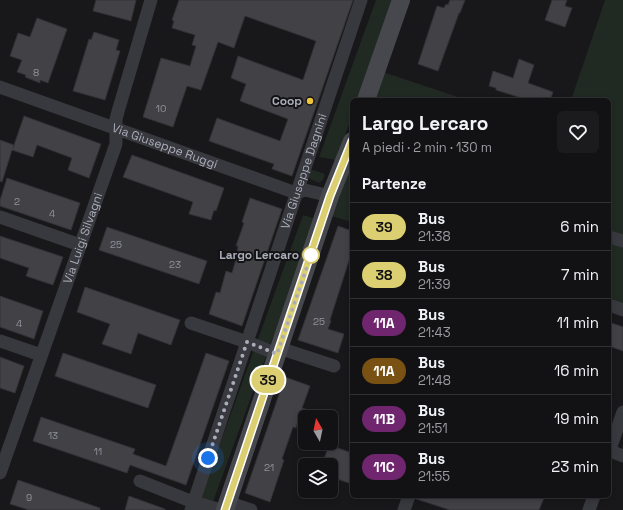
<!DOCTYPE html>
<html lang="it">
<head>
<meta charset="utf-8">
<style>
	body { margin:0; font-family:"Space Grotesk",sans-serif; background:#1b1a1c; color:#f1f3f6; height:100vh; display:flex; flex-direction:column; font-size:15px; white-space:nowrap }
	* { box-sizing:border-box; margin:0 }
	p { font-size:13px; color:#9c9da0 }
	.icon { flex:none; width:22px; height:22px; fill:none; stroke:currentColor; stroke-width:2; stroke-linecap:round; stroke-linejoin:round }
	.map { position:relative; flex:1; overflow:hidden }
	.drawer { position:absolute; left:350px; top:98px; width:261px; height:400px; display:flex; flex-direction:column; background:#121113; border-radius:6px; box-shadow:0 2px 6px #0003,0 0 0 1px #313133 }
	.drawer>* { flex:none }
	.badge { padding:0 8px; border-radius:13px; font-size:14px; line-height:26px }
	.needle { width:26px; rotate:351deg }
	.fabs { position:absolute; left:298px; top:410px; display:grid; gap:8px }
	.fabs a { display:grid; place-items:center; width:40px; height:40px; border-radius:6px; background:#121113; box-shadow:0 2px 6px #0003,0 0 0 1px #313133; font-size:20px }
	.you { position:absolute; width:20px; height:20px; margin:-10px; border:3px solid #fff; border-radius:50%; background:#1a73e8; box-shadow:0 0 0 6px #1a73e833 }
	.map>.badge { position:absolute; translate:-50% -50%; box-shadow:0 0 0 2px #fff }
	h2 { padding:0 12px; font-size:15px; line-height:36px }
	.round { display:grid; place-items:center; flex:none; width:42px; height:42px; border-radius:6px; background:#1b1a1c }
	.summary { display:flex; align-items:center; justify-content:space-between; height:68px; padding:0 12px }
	h1 { font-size:19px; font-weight:700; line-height:30px }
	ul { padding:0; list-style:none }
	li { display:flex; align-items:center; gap:12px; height:48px; padding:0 12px; border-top:1px solid #313133 }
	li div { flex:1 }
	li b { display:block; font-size:15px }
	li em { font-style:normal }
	li .badge { min-width:44px; font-weight:700; text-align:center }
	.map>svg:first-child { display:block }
	.green { fill:#212923 }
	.building { fill:#424246; stroke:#323135 }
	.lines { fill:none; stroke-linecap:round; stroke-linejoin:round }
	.street { stroke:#38393e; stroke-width:13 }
	.secondary { stroke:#47484e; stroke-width:18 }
	.line-casing { stroke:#fff; stroke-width:9 }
	.line { stroke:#dccf71; stroke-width:6 }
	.walk { stroke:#aaadb9; stroke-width:4; stroke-dasharray:0 7.2 }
	.poi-dot { fill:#eec53b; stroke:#131214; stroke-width:1.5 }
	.stop-dot { fill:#fff; stroke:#dccf71; stroke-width:2 }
	.labels { text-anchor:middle; stroke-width:4; stroke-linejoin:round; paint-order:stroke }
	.number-label { font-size:10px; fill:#90929c }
	.poi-label { font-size:12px; font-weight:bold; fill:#aaadb9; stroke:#131214; text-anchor:end }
	.street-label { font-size:12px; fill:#aaadb9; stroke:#131214 }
	.stop-label { font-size:12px; font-weight:bold; fill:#aaadb9; stroke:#131214; text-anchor:end }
</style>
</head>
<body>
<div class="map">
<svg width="623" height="510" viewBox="0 0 623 510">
	<rect width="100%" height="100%" fill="#181719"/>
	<path class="green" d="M376,0H393L357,100H352V116L336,160L319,157Z
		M605,0H623V305L609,300V100H571Z
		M383,72L467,100H373Z
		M352,158V222L331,216Z
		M310,169L325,174L323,180L319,183L310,179L308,176Z
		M303,215L316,219L210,510H196Z"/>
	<path class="building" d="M96,0H136L131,21L93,11Z
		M179,0H353L292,176L272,169L274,164L209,141L217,118L280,141L288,119L240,101L246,84L231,78L238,56L303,80L316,41L245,16L234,48L218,42L201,90L187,86L173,127L143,117L161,58L190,66L196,46L192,45L195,35L172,28L174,21L172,20Z
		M450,0H465L460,13H459L438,71L418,64L437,6L444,8L446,4L448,5Z
		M552,0H567L565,6L572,8L565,27L545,20Z
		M37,18L67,29L48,83L40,80V83L25,77L26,75L17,72L22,60L10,56L18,33L30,37Z
		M94,32L119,40L116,50L120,51L105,100L73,91L89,39L91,40Z
		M519,59L534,65L528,83L553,92L550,100H528L496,90V88L489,86L493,71L513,78Z
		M24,116L101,144L89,178L68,170L72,158L37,145L33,157L12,150L2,182L0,181V140L14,145L13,148Z
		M132,155L224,188L216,211L214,210L211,220L189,214L193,202L123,177Z
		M7,178L80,203L71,230L0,206V200Z
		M250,198L282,209L242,326L209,314L216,292L220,293L226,271L232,273L237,256L238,246H236L244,223L242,222Z
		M338,226L352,231V251L330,320L331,321L328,329L344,334L338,353L298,340Z
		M107,227L207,261L199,284L99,250Z
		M0,236L63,257L53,285L26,276L29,268L0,258Z
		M85,287L180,320L171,345L138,333L131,354L102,344L110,324L77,312Z
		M0,296L43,311L34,339L0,327Z
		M609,322L623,327V351L609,346Z
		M63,353L156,385L148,408L55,376Z
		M206,353L229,361L186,485L130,465L127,473L33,441L41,417L135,449L133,454L166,466Z
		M0,357L24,366L15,393L0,388Z
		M285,377L310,386L302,408L323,415L322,417H299L296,428L293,427L282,459L284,460L270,502L245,493Z
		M329,445L352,453V484L331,477V465H322Z
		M18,480L100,508V510H29L10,504Z
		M129,496L165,509V510H125Z
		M417,496H537L544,498L539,510H450L416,499Z"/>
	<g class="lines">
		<g class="street">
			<path id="s1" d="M0,87L296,193L305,190L330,196"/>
			<path d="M0,217L80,245"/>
			<path d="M609,237L623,241"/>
			<path d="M609,305L623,310"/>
			<path d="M191,323L247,342L277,354"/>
			<path d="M0,341L41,355"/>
			<path d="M279,348L334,366"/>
			<path d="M610,451L623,456"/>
			<path d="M609,452L623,412"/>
			<path id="s2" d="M0,473L116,144V119L119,108L151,0"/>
			<path d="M140,481L193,502L221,510"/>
			<path d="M227,502L251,510"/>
			<path id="s3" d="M191,510L361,0"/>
			<path d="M404,510L409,496"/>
			<path d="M589,510L594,496"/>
		</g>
		<path class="secondary" d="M366,100L401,0
			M225,510L330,196L352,141"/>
	</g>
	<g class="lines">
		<g class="line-casing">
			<path id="line" d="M225,510L330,196L352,141"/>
		</g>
		<use href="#line" class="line"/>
		<path class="walk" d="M208,458L247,342L277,354L311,255"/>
	</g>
	<circle class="poi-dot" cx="310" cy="101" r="4"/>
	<circle class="stop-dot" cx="311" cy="255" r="8"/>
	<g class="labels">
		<g class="number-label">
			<text x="36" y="76">8</text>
			<text x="161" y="112">10</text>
			<text x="17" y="205">2</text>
			<text x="52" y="217">4</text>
			<text x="116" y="248">25</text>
			<text x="175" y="268">23</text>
			<text x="319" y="325">25</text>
			<text x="19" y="327">4</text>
			<text x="53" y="439">13</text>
			<text x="98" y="455">11</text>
			<text x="269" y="471">21</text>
			<text x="29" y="501">9</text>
		</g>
		<g class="poi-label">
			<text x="302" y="105">Coop</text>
		</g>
		<g class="street-label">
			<text dy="4" stroke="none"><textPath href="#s1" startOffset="175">Via Giuseppe Ruggi</textPath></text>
			<text dy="4" stroke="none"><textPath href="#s3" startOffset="357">Via Giuseppe Dagnini</textPath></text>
			<text dy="4" stroke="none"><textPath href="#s2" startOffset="249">Via Luigi Silvagni</textPath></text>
		</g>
		<g class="stop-label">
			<text x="299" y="259">Largo Lercaro</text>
		</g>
	</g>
</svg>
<div class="fabs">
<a><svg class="needle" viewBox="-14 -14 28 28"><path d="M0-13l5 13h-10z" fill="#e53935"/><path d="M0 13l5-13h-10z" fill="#9c9da0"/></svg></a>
<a><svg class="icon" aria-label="layers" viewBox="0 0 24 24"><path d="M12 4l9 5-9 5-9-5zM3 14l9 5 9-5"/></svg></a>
</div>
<div class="you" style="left:208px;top:458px"></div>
<b class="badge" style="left:268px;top:380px;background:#dccf71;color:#111">39</b>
<section class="drawer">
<div class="summary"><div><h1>Largo Lercaro</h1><p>A piedi · 2 min · 130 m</p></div><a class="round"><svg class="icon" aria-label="heart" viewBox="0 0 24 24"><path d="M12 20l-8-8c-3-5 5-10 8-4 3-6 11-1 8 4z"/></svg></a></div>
<h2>Partenze</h2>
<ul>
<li><span class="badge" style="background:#dccf71;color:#111">39</span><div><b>Bus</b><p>21:38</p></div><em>6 min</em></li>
<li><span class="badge" style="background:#dccf71;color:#111">38</span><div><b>Bus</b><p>21:39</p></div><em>7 min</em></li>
<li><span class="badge" style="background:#70266f;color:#fff">11A</span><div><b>Bus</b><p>21:43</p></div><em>11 min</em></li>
<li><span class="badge" style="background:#795113;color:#fff">11A</span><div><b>Bus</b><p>21:48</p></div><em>16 min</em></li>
<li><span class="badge" style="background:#70266f;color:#fff">11B</span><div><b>Bus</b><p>21:51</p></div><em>19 min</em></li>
<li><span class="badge" style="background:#70266f;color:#fff">11C</span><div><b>Bus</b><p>21:55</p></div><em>23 min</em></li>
</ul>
</section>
</div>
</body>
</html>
